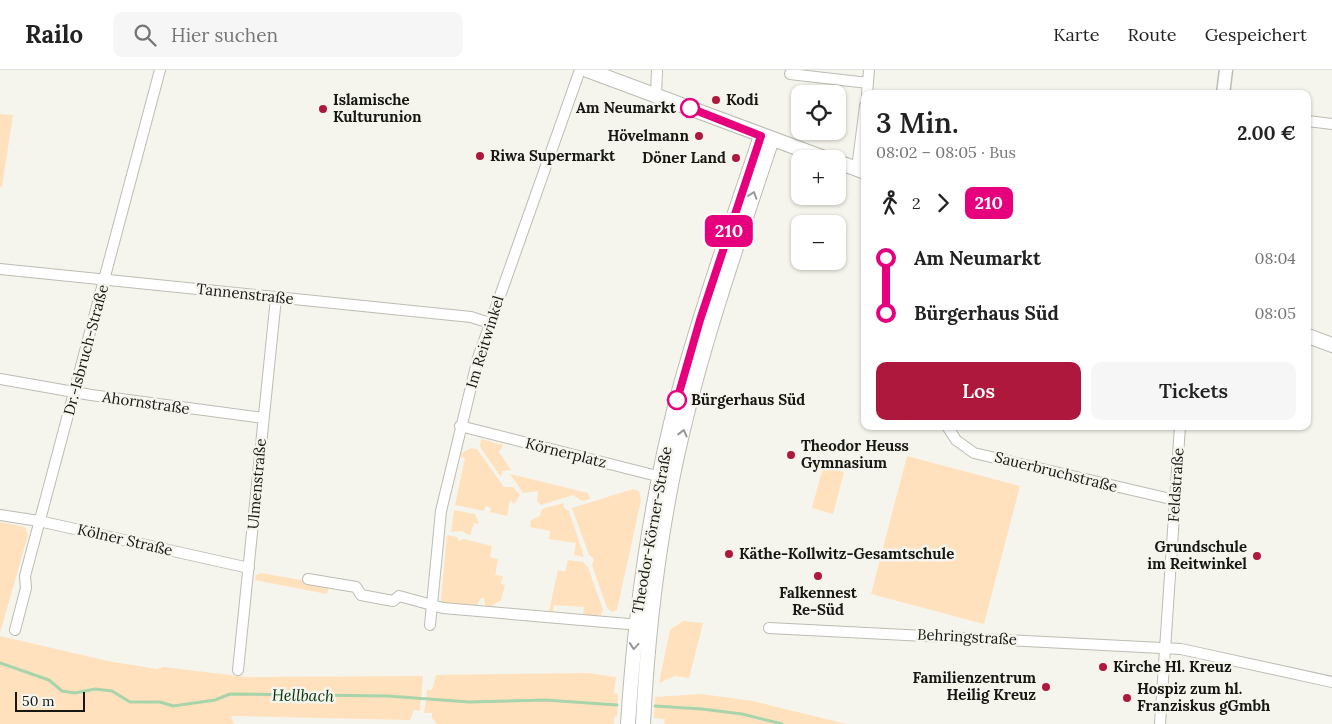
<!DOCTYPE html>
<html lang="de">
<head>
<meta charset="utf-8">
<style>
	body { margin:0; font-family:Lora,serif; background:#f6f6f6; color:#222; height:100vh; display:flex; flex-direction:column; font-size:19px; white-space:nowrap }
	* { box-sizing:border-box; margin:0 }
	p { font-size:16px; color:#767676 }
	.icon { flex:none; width:28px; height:28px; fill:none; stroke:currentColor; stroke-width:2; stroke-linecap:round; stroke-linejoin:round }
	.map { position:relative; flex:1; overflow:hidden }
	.drawer { position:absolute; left:861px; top:20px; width:450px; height:340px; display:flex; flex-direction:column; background:#fff; border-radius:10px; box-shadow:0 1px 4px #0004 }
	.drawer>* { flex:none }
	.badge { padding:0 10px; border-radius:8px; font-size:18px; line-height:32px }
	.fabs { position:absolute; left:791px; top:15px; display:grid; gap:10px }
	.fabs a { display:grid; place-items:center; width:55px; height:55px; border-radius:10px; background:#fff; box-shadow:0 1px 4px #0004; font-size:25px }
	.scale { position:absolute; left:15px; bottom:12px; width:70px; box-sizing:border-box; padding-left:5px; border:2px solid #171714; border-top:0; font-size:14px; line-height:18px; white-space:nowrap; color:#171714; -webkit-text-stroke:4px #f5f5ed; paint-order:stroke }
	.map>.badge { position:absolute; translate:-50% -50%; box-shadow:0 0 0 2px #fff }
	.legs { display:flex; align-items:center; gap:8px; height:55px; padding:0 15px; font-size:16px }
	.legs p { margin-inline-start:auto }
	.summary { display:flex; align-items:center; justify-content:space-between; height:85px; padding:0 15px }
	h1 { font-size:28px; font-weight:600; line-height:38px }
	.action { display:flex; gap:10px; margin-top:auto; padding:10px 15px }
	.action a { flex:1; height:58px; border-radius:10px; background:#ad183c; color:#fff; font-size:20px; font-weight:600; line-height:58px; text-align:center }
	.action a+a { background:#f6f6f6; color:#222 }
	ul { padding:0 15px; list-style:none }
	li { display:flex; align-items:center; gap:18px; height:55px; font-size:19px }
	li i { display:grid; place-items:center; width:8px; height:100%; margin:0 6px; background:currentColor }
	li i::after { content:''; width:12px; height:12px; margin:-6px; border:4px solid; border-radius:50%; background:#fff }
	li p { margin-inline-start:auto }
	li:first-child i { background:linear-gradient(#0000 50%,currentColor 0) }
	li:last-child i { background:linear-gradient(currentColor 50%,#0000 0) }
	header { display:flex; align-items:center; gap:30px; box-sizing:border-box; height:70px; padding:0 25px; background:#fff; border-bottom:1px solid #e0e0e0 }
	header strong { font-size:24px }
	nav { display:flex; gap:28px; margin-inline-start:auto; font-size:18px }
	.search { width:350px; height:45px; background:#f6f6f6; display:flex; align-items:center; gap:12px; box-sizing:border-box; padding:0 18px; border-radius:10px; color:#767676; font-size:19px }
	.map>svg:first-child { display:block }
	.green { fill:#ffe1be }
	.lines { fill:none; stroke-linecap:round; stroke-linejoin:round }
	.stream { stroke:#a7d4aa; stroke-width:3 }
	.minor-casing { stroke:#bcbcb4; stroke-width:12 }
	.tertiary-casing { stroke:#bcbcb4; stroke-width:15 }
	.secondary-casing { stroke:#bcbcb4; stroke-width:16 }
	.minor { stroke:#fff; stroke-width:10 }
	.tertiary { stroke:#fff; stroke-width:12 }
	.secondary { stroke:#fff; stroke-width:14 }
	.oneway { stroke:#979795 }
	.line-1-casing { stroke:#fff; stroke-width:11 }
	.line-1 { stroke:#e6007e; stroke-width:8 }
	.poi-dot { fill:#ad183c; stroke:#f5f5ed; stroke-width:2 }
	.stop-1-dot { fill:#fff; stroke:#e6007e; stroke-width:2.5 }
	.labels { text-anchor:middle; stroke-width:5; stroke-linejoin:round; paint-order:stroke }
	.poi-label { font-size:15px; font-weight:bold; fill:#171714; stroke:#f5f5ed; text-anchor:start }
	.stop-label { font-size:15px; font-weight:bold; fill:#171714; stroke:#f5f5ed; text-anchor:end }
	.street-label { font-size:15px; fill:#171714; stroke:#f5f5ed }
	.water-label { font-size:16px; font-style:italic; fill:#00330b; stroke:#f5f5ed }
</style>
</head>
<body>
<header>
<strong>Railo</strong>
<div class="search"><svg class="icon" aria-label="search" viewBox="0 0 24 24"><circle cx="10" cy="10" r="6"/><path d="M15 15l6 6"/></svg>Hier suchen</div>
<nav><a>Karte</a><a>Route</a><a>Gespeichert</a></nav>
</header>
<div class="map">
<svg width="1332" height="654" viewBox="0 0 1332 654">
	<rect width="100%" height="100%" fill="#f5f5ed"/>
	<path class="green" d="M0,44L13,45L2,117H0Z
		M481,369L503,375L499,382L511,400L502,401L501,407L480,377Z
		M471,378L477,379L504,417H513L520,425L514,434L510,430L507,446L490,442L491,438L486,436L484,441L455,435L465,388L461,387L462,383Z
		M907,386L1020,416L984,554L871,524Z
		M823,397L844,402L833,444L812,438Z
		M510,404L588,423L590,429L582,431L573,425L541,435L537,431L538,421L523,423Z
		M633,419L639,421L641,430L617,540L612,542L607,538L592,495L594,489L589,485L572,438Z
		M564,433V438L569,441L584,487L574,485L576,473L549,469L550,461L530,457L531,450L540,446L542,439Z
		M454,440L475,444L479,454L474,453L470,465L461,461L451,462Z
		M0,452L25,457L28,465L0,563Z
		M447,465L457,467L459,471L464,469L492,476L490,487L498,489L495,505L503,506L501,514L505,515L501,530L490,537L485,536L484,528H481L477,535L443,533L441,530Z
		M568,490L583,492L588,497L603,540L601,545L591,547L583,544L584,537L554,535L553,541H549L558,500L565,502Z
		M261,503L329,515L327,524L255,510L256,505Z
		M683,551L703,553L689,608L675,606L659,613L670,560Z
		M0,566L108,591L157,599L164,597L246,607L423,606L420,641L414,640L410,650L231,646L234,654H0Z
		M588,603L616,607L614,623L618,624L617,646L614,647V654H437L432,648V643H424L427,620H432L436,605Z
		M701,624L753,631L846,654H664L665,649L654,648L655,627Z"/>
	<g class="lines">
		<path class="stream" d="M0,593L49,610L62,621L75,623L95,619L112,621L130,632H160L173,636L215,630L230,624L388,626L469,632L545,630L617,635
			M655,636L702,639L742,644L782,654"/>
		<g class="minor-casing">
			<path id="minor" d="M790,4L868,13
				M867,24L869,0
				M656,25L657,0
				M1308,51L1332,54
				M857,99L865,36
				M0,199L471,247L490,253
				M0,309L91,325L263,348
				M460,356L665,408
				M947,356L956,370L974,383L1175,430
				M0,445L39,451L249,498
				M308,509L356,517L361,525L393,531L399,526L443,538L628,554
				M430,555L441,441L478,288L580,0
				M769,558L1181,579L1332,612
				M15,560L26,518L25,506L160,0
				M238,600L276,228
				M1160,654L1180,356"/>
		</g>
		<g class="tertiary-casing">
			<path id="tertiary" d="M1223,24L1226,0"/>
		</g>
		<g class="secondary-casing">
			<path id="secondary" d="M587,0L827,89
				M838,92L865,102
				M1308,266L1332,275
				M628,654C635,543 650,432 678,325C702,237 732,152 761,66
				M643,654C647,572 656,491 672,410C695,294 735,181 772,69"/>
		</g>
		<use href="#minor" class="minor"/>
		<use href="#tertiary" class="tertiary"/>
		<use href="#secondary" class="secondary"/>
	</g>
	<defs><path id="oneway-chevron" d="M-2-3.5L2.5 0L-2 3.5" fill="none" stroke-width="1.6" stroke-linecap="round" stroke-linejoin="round" transform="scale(1.25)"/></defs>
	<g class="oneway">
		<use href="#oneway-chevron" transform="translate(753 125) rotate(-72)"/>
		<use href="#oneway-chevron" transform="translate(683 363) rotate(-76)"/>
		<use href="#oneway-chevron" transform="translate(634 576) rotate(95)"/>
	</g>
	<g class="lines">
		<g class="line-1-casing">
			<path id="line-1" d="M677,330L700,250L761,66L690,38"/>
		</g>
		<use href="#line-1" class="line-1"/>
	</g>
	<g class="poi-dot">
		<circle cx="716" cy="30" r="5"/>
		<circle cx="323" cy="39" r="5"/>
		<circle cx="699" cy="66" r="5"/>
		<circle cx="480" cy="86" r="5"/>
		<circle cx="736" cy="88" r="5"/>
		<circle cx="791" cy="385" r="5"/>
		<circle cx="729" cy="484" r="5"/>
		<circle cx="1257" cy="486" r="5"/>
		<circle cx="818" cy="506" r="5"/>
		<circle cx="1103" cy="597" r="5"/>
		<circle cx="1046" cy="617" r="5"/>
		<circle cx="1127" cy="628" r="5"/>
	</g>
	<g class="stop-1-dot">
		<circle cx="690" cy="38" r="9"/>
		<circle cx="677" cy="330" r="9"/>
	</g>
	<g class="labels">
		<g class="poi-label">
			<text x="333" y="35">Islamische<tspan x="333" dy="17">Kulturunion</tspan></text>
			<text x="726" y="35">Kodi</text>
			<text x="689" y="71" text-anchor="end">Hövelmann</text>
			<text x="490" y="91">Riwa Supermarkt</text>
			<text x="726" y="93" text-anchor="end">Döner Land</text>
			<text x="801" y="381">Theodor Heuss<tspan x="801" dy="17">Gymnasium</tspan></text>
			<text x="1247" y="482" text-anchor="end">Grundschule<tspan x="1247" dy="17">im Reitwinkel</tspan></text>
			<text x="739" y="489">Käthe-Kollwitz-Gesamtschule</text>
			<text x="818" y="528" text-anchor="middle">Falkennest<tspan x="818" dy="17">Re-Süd</tspan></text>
			<text x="1113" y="602">Kirche Hl. Kreuz</text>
			<text x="1036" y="613" text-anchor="end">Familienzentrum<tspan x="1036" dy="17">Heilig Kreuz</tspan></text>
			<text x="1137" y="624">Hospiz zum hl.<tspan x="1137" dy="17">Franziskus gGmbh</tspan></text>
		</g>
		<g class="stop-label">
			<text x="676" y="43">Am Neumarkt</text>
			<text x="691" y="335" text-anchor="start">Bürgerhaus Süd</text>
		</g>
		<g class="street-label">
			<text transform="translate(245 224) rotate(6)" y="5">Tannenstraße</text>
			<text transform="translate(485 272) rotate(-73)" y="5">Im Reitwinkel</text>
			<text transform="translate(86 280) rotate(-75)" y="5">Dr.-Isbruch-Straße</text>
			<text transform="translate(146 333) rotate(8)" y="5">Ahornstraße</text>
			<text transform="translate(566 383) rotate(14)" y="5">Körnerplatz</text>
			<text transform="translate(1056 402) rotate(14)" y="5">Sauerbruchstraße</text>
			<text transform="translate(257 414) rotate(-85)" y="5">Ulmenstraße</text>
			<text transform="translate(1176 415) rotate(-86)" y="5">Feldstraße</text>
			<text transform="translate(652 460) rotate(-80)" y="5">Theodor-Körner-Straße</text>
			<text transform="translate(125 470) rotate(13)" y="5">Kölner Straße</text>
			<text transform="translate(967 567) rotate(3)" y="5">Behringstraße</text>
		</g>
		<g class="water-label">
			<text transform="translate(303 625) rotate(1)" y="6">Hellbach</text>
		</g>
	</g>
</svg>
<div class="fabs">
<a><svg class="icon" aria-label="locate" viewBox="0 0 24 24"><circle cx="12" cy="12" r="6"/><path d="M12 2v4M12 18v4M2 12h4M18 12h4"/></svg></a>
<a>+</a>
<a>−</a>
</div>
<div class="scale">50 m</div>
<b class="badge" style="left:729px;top:161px;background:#e6007e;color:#fff">210</b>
<section class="drawer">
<div class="summary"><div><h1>3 Min.</h1><p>08:02 – 08:05 · Bus</p></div><b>2.00 €</b></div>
<div class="legs"><svg class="icon" aria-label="walk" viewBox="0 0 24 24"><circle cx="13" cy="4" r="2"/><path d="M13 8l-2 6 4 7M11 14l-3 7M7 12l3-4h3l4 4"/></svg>2<svg class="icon" aria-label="forward" viewBox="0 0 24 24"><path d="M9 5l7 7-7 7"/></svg><b class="badge" style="background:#e6007e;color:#fff">210</b></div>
<ul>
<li><i style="color:#e6007e"></i><b>Am Neumarkt</b><p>08:04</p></li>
<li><i style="color:#e6007e"></i><b>Bürgerhaus Süd</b><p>08:05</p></li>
</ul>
<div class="action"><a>Los</a><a>Tickets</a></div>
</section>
</div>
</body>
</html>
